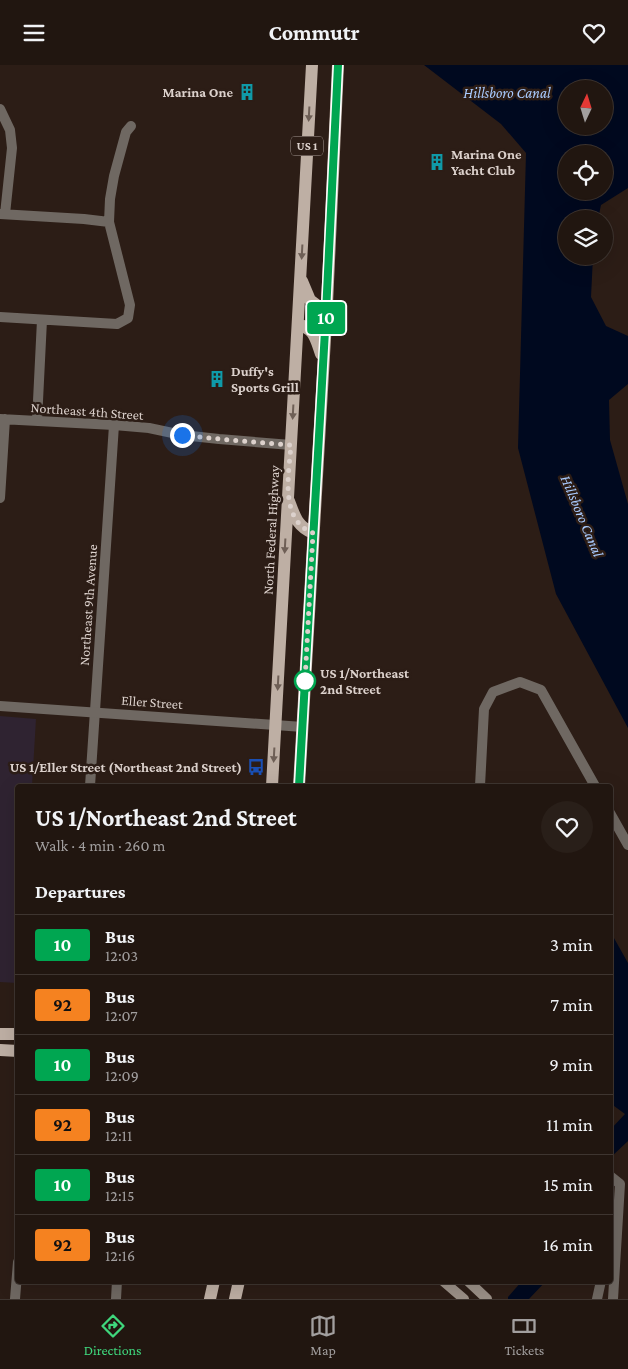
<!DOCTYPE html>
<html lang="en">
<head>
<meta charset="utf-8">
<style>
	body { margin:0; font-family:"Crimson Pro",serif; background:#291f19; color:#f1f3f6; height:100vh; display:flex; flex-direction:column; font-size:19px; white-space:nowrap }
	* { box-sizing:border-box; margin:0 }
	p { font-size:16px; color:#a29f9f }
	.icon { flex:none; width:28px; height:28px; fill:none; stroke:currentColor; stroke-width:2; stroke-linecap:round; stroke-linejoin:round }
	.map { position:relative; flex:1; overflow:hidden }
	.sheet { position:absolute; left:15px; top:719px; width:598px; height:500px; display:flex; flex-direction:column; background:#211610; border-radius:5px; box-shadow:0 5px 20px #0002,0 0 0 1px #3e3530 }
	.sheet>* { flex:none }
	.badge { padding:0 10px; border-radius:4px; font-size:18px; line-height:32px }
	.needle { width:32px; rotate:4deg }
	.controls { position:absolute; left:558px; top:15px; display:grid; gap:10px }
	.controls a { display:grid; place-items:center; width:55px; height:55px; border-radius:50%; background:#211610; box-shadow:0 5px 20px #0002,0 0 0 1px #3e3530; font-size:25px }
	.you { position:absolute; width:25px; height:25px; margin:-12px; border:4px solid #fff; border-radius:50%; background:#1a73e8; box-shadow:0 0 0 8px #1a73e833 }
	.map>.badge { position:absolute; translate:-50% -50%; box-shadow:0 0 0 2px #fff }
	h2 { padding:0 20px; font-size:19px; line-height:45px }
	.round { display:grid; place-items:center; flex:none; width:52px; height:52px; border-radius:26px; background:#291f19 }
	.head { display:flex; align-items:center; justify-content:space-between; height:85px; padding:0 20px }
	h1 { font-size:24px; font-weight:700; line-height:38px }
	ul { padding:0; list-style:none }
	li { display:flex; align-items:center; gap:15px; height:60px; padding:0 20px; border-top:1px solid #3e3530 }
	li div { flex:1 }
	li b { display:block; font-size:19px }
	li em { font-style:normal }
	li .badge { min-width:55px; font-weight:700; text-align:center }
	header { display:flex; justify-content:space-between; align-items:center; height:65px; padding:0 20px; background:#211610; font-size:22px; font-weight:700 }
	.tab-bar { display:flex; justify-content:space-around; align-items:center; height:70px; border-top:1px solid #3e3530; background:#211610; font-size:14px; color:#a29f9f }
	.tab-bar a { display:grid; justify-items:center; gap:2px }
	.tab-bar .active { color:#3fd77d }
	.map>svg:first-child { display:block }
	.education { fill:#2f2331 }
	.water { fill:#00091f; fill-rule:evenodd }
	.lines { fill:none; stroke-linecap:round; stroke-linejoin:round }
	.minor { stroke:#6f6862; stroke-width:10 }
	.tertiary { stroke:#6f6862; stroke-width:10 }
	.secondary { stroke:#9b9087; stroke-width:10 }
	.primary { stroke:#beafa4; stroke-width:12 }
	.oneway { fill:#6e5f56 }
	.line-casing { stroke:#fff; stroke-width:11 }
	.line { stroke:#00a651; stroke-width:8 }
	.walk { stroke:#dcd1cc; stroke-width:5; stroke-dasharray:0 9 }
	.stop-dot { fill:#fff; stroke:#00a651; stroke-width:2.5 }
	.labels { text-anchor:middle; stroke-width:5; stroke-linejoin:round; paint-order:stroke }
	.shield { fill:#2c1d16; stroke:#a79b95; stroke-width:1 }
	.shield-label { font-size:12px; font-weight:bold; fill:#dcd1cc }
	.poi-label { font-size:14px; font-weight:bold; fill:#dcd1cc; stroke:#2c1d16; text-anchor:end }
	.street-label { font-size:14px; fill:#dcd1cc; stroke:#2c1d16 }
	.stop-label { font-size:14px; font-weight:bold; fill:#dcd1cc; stroke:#2c1d16; text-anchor:start }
	.water-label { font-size:15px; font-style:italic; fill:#a9cbff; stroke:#2c1d16 }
</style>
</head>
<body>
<header><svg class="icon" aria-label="menu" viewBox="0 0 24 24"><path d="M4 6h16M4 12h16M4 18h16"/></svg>Commutr<svg class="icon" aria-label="heart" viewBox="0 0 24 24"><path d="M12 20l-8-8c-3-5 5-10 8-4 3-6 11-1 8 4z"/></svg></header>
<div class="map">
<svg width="628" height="1234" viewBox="0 0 628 1234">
	<rect width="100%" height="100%" fill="#2c1d16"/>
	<path class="education" d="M0,651L36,654L32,721H18L17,918L0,917Z"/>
	<path class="water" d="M424,0H628V123L601,140L598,154H566V191H593L591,232L606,261L628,271V319L609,335L610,375L628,439V663L556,529L518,383L526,88L501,59ZM566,24H604V61H566ZM566,89H604V126H566Z
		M610,866L628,898V1076L610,1093V1065L625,1049L610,1038Z
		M522,1216H546L529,1234H508V1232Z"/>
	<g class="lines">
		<path class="minor" d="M0,44L10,65L12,83L5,149
			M0,149L84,154L109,157
			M0,252L117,259L128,253L130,240L109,157L110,134L114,111L126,67L131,61
			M0,354L114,360L149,363L182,370L219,374L291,380
			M37,356L42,255
			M0,433L5,354
			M90,721L114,360
			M480,721L484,644L493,627L520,617L541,625L595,721
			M610,748L628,780
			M610,1111L620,1119
			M15,1234L18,1197
			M116,1234L117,1216
			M597,1234L601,1216
			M613,1234L620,1119"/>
		<path class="tertiary" d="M0,641L303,662"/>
		<path class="secondary" d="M443,1216L464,1234
			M468,1216L487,1234"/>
		<path class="primary" d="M302,216L310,235L326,247
			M298,259C315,265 315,272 321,289
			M289,436C295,452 297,461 313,468
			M272,721L312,0
			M299,721L327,239L338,0
			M0,969H18
			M0,985L18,986
			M210,1234L214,1216
			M235,1234L239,1216"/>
	</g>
	<defs><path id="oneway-solid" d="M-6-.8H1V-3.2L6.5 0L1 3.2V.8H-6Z" transform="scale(1.25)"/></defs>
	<g class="oneway">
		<use href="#oneway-solid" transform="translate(309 49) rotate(93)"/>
		<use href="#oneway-solid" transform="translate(302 187) rotate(93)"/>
		<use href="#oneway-solid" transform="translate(293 347) rotate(93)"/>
		<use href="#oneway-solid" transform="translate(285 481) rotate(93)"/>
		<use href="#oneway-solid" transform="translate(278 618) rotate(93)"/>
		<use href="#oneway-solid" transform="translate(274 690) rotate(93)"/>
	</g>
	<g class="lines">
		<g class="line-casing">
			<path id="line" d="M299,721L326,248L338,0"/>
		</g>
		<use href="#line" class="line"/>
		<path class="walk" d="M182,370L219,374L291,380C289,408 279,455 313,468L305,616"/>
	</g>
	<defs>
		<g id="building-bare" transform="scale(1.35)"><path d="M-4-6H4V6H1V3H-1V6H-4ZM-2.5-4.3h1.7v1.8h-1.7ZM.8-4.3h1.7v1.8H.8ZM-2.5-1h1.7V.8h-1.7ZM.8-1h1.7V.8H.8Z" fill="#0f9aa8" stroke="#2c1d16" stroke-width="2.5" paint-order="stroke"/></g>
		<g id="bus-bare" transform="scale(1.35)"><path d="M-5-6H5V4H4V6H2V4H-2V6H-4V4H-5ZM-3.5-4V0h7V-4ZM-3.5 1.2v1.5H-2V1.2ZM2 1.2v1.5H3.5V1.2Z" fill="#1a4fb4" stroke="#2c1d16" stroke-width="2.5" paint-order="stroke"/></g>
	</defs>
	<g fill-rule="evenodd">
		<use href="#building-bare" x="247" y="27"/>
		<use href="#building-bare" x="437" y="97"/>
		<use href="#building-bare" x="217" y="314"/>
		<use href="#bus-bare" x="256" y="702"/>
	</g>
	<circle class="stop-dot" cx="305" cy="616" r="10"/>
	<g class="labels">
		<rect class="shield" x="291" y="71.5" width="32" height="19" rx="4"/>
		<g class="shield-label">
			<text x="307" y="85">US 1</text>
		</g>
		<g class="poi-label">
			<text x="233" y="32">Marina One</text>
			<text x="451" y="94" text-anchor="start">Marina One<tspan x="451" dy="16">Yacht Club</tspan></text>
			<text x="231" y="311" text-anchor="start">Duffy's<tspan x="231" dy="16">Sports Grill</tspan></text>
			<text x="242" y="707">US 1/Eller Street (Northeast 2nd Street)</text>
		</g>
		<g class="street-label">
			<text transform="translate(87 346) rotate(4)" y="5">Northeast 4th Street</text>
			<text transform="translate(271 465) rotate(-87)" y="5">North Federal Highway</text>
			<text transform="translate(88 540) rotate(-86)" y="5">Northeast 9th Avenue</text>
			<text transform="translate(152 637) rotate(4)" y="5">Eller Street</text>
		</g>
		<g class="stop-label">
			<text x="320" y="613">US 1/Northeast<tspan x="320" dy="16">2nd Street</tspan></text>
		</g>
		<g class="water-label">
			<text x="507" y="33">Hillsboro Canal</text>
			<text transform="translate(582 451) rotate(67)" y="5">Hillsboro Canal</text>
		</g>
	</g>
</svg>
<div class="controls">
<a><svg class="needle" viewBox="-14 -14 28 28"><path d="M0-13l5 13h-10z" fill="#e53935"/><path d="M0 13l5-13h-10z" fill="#a29f9f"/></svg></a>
<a><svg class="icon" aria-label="locate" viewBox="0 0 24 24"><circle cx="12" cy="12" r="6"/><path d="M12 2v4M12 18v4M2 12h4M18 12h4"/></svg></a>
<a><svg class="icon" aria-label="layers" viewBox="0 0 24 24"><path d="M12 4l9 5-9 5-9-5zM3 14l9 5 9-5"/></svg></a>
</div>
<div class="you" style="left:182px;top:370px"></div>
<b class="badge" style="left:326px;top:253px;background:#00a651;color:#fff">10</b>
<section class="sheet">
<div class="head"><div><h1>US 1/Northeast 2nd Street</h1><p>Walk · 4 min · 260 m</p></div><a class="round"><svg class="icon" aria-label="heart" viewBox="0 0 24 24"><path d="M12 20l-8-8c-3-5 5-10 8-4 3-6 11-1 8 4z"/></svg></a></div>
<h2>Departures</h2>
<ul>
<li><span class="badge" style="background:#00a651;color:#fff">10</span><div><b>Bus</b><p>12:03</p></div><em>3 min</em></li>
<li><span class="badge" style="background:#f58220;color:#111">92</span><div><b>Bus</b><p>12:07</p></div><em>7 min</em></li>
<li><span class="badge" style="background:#00a651;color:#fff">10</span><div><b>Bus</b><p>12:09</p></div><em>9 min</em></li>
<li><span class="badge" style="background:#f58220;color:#111">92</span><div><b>Bus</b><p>12:11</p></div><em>11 min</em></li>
<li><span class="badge" style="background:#00a651;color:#fff">10</span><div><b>Bus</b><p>12:15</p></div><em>15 min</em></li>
<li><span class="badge" style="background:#f58220;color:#111">92</span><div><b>Bus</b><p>12:16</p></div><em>16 min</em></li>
</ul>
</section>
</div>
<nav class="tab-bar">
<a class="active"><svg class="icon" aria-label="directions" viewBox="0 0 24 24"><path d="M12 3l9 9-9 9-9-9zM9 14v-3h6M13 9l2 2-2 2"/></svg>Directions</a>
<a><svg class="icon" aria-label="map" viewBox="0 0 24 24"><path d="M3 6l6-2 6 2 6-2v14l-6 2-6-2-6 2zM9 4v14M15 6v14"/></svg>Map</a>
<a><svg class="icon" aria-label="tickets" viewBox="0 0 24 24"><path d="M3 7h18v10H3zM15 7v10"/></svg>Tickets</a>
</nav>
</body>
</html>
